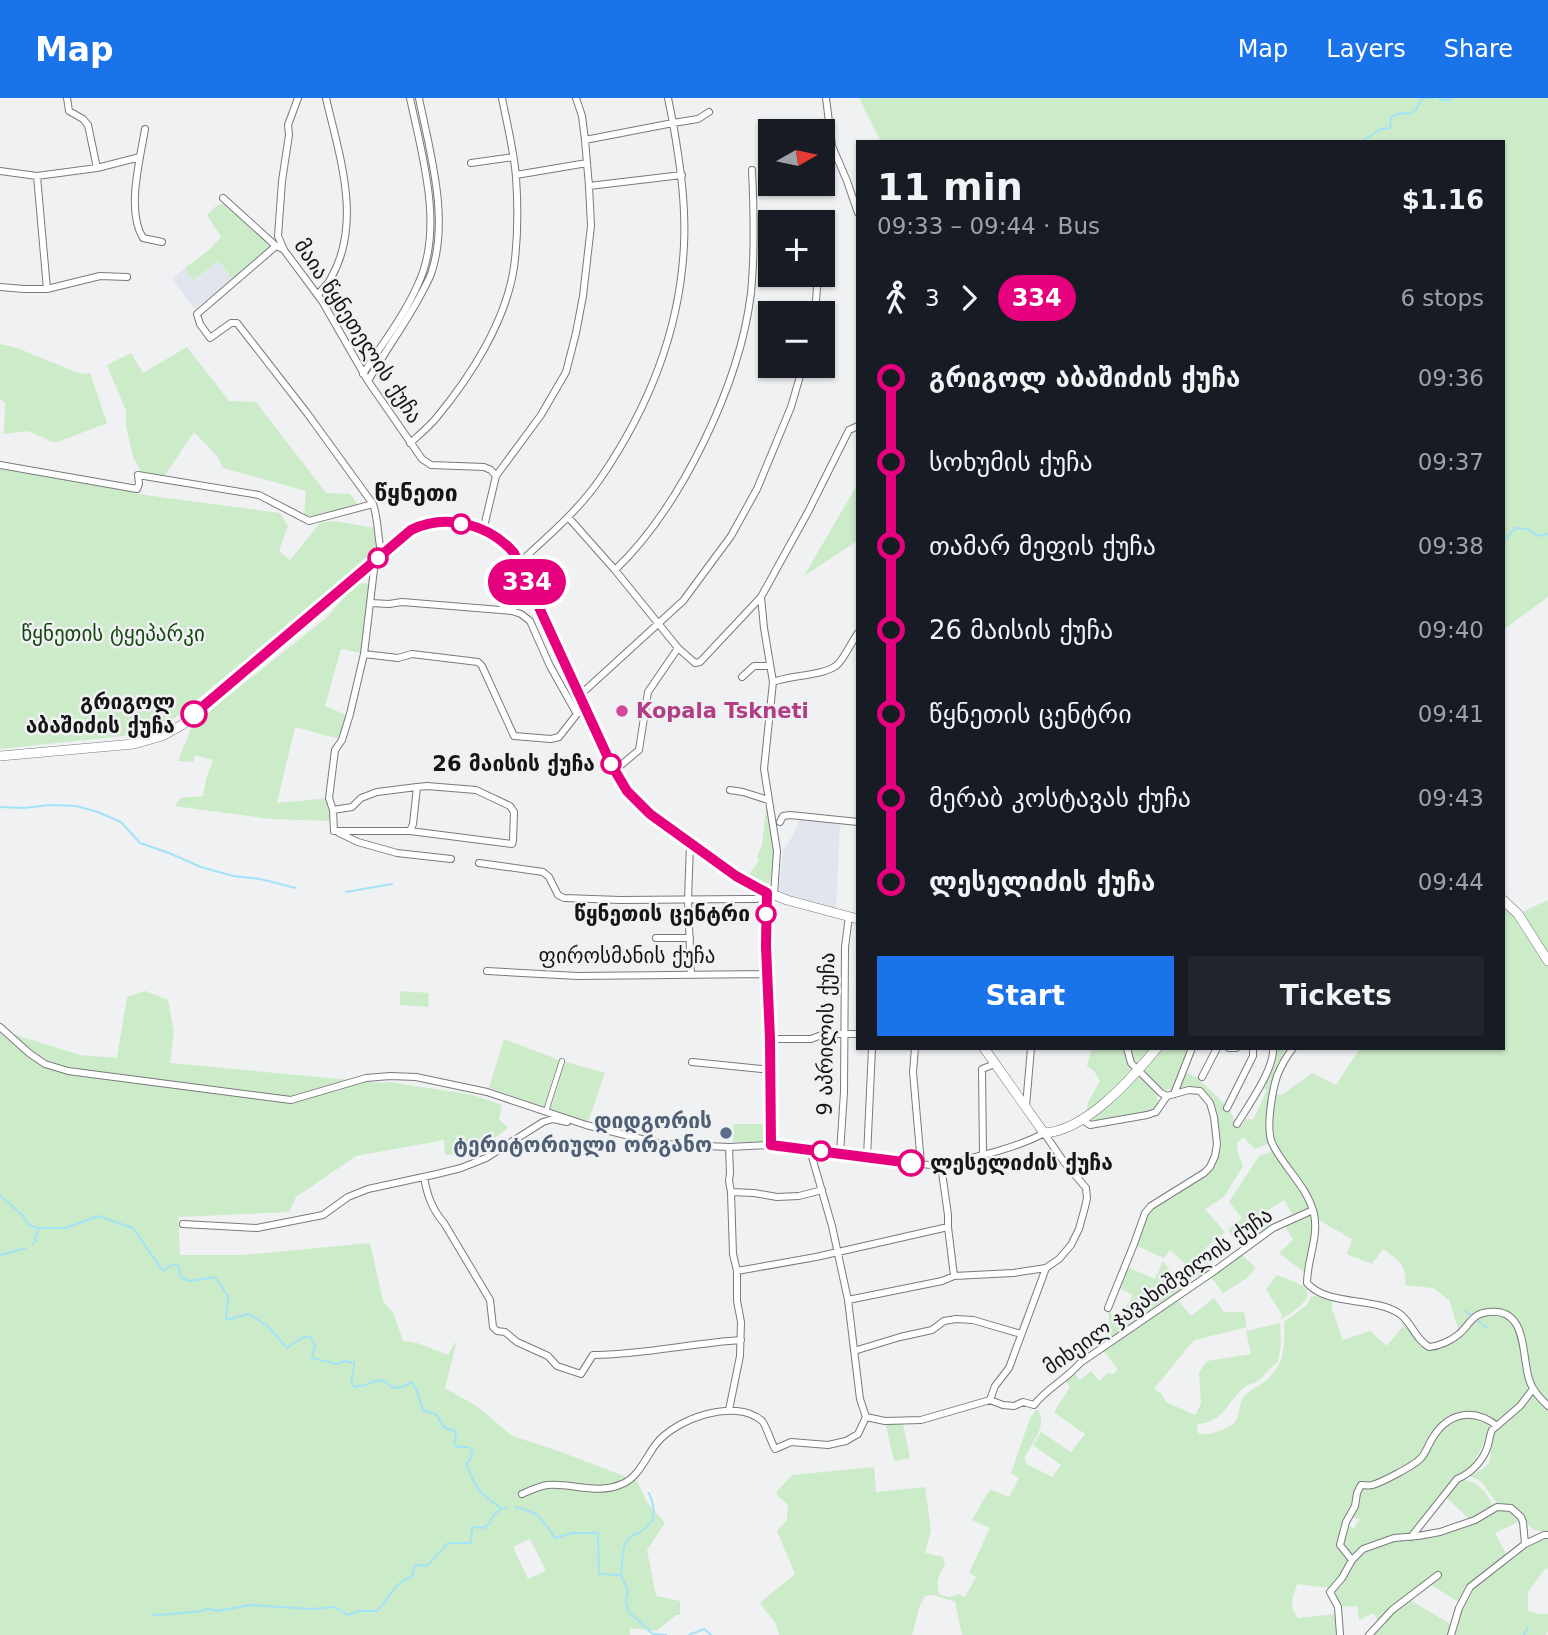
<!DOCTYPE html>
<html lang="en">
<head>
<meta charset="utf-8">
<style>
	body { margin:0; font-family:"DejaVu Sans","Noto Sans Georgian",sans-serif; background:#20242c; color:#f1f3f6; height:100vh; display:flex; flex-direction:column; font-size:26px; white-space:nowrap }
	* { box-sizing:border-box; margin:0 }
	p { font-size:23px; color:#9ea1a6 }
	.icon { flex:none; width:38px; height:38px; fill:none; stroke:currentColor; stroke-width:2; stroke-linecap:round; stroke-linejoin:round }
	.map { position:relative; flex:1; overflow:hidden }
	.panel { position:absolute; left:856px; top:42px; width:649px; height:910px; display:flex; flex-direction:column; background:#171b24; border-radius:0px; box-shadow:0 2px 5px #0004 }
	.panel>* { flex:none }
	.badge { padding:0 14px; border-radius:23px; font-size:24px; line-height:46px }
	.needle { width:46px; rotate:81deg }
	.fabs { position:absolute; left:758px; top:21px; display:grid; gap:14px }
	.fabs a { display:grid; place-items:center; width:77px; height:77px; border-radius:0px; background:#171b24; box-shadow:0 2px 5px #0004; font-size:35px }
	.map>.badge { position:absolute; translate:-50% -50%; box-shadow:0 0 0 4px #fff }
	.legs { display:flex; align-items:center; gap:10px; height:77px; padding:0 21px; font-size:23px }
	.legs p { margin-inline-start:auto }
	.overview { display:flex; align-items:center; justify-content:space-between; height:119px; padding:0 21px }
	h1 { font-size:38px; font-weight:700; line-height:52px }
	.button { display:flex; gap:14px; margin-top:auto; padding:14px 21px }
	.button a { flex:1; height:80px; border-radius:0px; background:#1a73e8; color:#fff; font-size:28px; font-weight:700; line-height:80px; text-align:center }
	.button a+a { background:#20242c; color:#f1f3f6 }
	ul { padding:0 21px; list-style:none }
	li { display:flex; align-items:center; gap:24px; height:84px; font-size:26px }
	li i { display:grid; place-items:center; width:10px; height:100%; margin:0 9px; background:currentColor }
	li i::after { content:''; width:18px; height:18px; margin:-9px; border:5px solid; border-radius:50%; background:#171b24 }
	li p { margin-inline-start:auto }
	li:first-child i { background:linear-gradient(#0000 50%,currentColor 0) }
	li:last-child i { background:linear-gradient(currentColor 50%,#0000 0) }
	header { display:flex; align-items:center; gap:42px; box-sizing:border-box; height:98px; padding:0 35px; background:#1a73e8; color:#fff }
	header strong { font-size:33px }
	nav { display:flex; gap:38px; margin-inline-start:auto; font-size:24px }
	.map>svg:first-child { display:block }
	.built { fill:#e1e5ed }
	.green { fill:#ccebc8; fill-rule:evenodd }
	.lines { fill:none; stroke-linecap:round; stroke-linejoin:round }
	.stream { stroke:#a3e3f7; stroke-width:2 }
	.pedestrian-casing { stroke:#7a7a7c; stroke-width:6 }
	.minor-casing { stroke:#7a7a7c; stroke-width:8 }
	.secondary-casing { stroke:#7a7a7c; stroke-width:10 }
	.pedestrian { stroke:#fff; stroke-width:4.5 }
	.minor { stroke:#fff; stroke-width:6 }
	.secondary { stroke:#fff; stroke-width:9 }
	.line-1-casing { stroke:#fff; stroke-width:16 }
	.line-1 { stroke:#e6007e; stroke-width:10 }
	.stop-1-dot { fill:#fff; stroke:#e6007e; stroke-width:3.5 }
	.hotel-dot { fill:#d1479c; stroke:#f0f1f2; stroke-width:2.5 }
	.service-dot { fill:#5c6f8a; stroke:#f0f1f2; stroke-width:2.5 }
	.labels { text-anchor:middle; stroke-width:5; stroke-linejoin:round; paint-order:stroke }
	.street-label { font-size:21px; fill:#151516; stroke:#f0f1f2 }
	.park-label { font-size:21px; fill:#144710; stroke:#f0f1f2 }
	.stop-label { font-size:21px; font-weight:bold; fill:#151516; stroke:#f0f1f2; text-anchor:end }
	.hotel-label { font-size:21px; font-weight:bold; fill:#b23c85; stroke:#f0f1f2; text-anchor:start }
	.service-label { font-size:21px; font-weight:bold; fill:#4e5e75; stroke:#f0f1f2; text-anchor:end }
	.neighbourhood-label { font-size:23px; font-weight:bold; fill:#151516; stroke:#f0f1f2 }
</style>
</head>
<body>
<header>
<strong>Map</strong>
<nav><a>Map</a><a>Layers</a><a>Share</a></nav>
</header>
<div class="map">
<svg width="1548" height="1537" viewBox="0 0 1548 1537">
	<rect width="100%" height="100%" fill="#f0f1f2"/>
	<path class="built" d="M219,163L233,182L194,211L172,181L185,170L195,182Z
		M800,721L840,723L836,811L779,794L783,752L792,739Z"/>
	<path class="green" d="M859,0H1548V499L1503,532V44H881Z
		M225,106L271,149L233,182L219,163L194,182L185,170L210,151L221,139L207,117L217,107Z
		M0,246L17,250L81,276L90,275L107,325L55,345L28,333L4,336L5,305L0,301Z
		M187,249L229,303L256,304L326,395L350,396L358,407L312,421L304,419L306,393L223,370L218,359L194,334L165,377L142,376L133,359L126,328V313L107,267L131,255L143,275Z
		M0,370L128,392L137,396L280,415L288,428L279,453L290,462L320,425L334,423L375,430L377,453L165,628L142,636L0,651Z
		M857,387V443L804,478Z
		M357,485L372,486L361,555L341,551L325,608L346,617L339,641L295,629L277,705L329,700L333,723L271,721L175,708L180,700L203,698L206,681L213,662L195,657L193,664L178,663L193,626L326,520Z
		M766,710H768L775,753L770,785H763L748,778L759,762L757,759L762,747Z
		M1503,802L1518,816L1548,802V1308L1533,1291L1517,1228L1500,1215L1481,1216L1459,1233L1449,1202L1433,1190L1405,1187C1408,1168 1397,1161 1383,1151L1372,1166L1347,1156L1352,1141L1315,1120L1313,1112L1274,1049L1271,1012L1276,996L1282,997L1312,975L1336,987L1360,950H1503Z
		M145,893L168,902L174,934L170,965L382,985L389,984L473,997L502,1007L499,1021L508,1030L473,1056L445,1057L444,1042L356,1058L296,1099L289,1114L178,1119L180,1157H242L370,1145L383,1203L394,1216L403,1243L417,1245L448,1257L457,1242L445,1290L478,1309L512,1338L553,1351L637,1383L648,1406L665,1425L647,1452L656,1498L680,1503V1517H676L657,1533L630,1530V1537H0V932L80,957L117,960L127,899ZM530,1441L546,1473L528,1481L513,1449Z
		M400,893L429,895L428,909L400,907Z
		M504,941L562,963L605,975L588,1024L489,990Z
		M1092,950H1152L1131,976L1086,1016L1088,1004L1100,983L1094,973L1087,968Z
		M1162,950H1190L1174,989L1171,992H1163L1147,979L1144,973Z
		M1275,950H1283L1284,953C1282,960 1278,966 1276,973C1272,988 1263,1033 1270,1045L1255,1051L1243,1039L1237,1045L1238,1056L1243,1068L1224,1099L1205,1111L1225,1134L1201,1154L1215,1170L1201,1180L1170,1152L1164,1160L1137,1148L1144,1121L1152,1109L1177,1098L1185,1089L1211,1074L1217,1064L1222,1046L1215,1009L1208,997L1202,990L1197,988L1177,993L1185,974L1202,982L1201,984C1211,993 1233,1011 1235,1024L1242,1028L1246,1020L1253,1022L1267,992L1261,989Z
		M1140,978C1149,987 1158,993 1158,1007C1147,1019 1113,1020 1096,1023L1091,1021C1108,1008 1123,992 1140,978Z
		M733,1026H765V1044H733Z
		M1273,1053L1298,1084L1310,1111L1243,1150L1228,1132L1242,1120L1229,1104L1259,1058ZM1284,1102L1292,1116L1272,1128L1264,1115Z
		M1311,1115C1316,1134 1308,1155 1304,1174L1279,1155L1293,1142L1284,1126Z
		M1241,1156L1256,1170L1247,1180L1223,1195L1210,1178Z
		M1163,1163L1185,1192L1113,1241L1110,1235L1108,1212L1118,1223L1133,1197L1117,1189L1127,1169L1155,1181Z
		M1277,1177C1285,1181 1297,1184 1304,1189C1317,1202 1288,1216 1280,1222L1282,1217L1266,1191Z
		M1316,1198L1332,1202V1211L1343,1242L1370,1233L1387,1248L1403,1228L1402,1222L1423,1248L1444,1247L1461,1238L1475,1222L1480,1218L1499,1216L1508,1220L1519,1236L1526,1278L1530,1292L1519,1307L1498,1326L1491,1320L1462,1313L1445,1320L1431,1337L1419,1360L1402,1372L1372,1386L1361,1385L1339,1449L1350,1461L1340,1480L1328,1490L1297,1486C1293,1501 1288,1506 1298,1520L1336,1516L1339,1537H962L955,1504L934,1497L925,1498L920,1507L912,1537H779L776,1526L760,1505L795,1476L777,1433L787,1422L788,1407L777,1397V1393L792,1377L874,1369L876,1394L925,1389L931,1433L925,1455L943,1459L945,1467C938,1477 936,1484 939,1496L949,1499L959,1496L965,1499L976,1479L969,1475L990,1430L972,1422L990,1391L1009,1399L1019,1380L1011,1375L1030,1320L1037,1311C1049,1326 1032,1346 1024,1360L1027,1366L1052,1379L1061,1367L1033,1347L1041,1334L1071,1354L1085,1336L1054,1314L1070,1289L1064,1281L1074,1275L1080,1282L1091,1273L1099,1283L1108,1275L1113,1276L1118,1272L1103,1252L1177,1201L1191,1218L1214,1200L1224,1214H1244L1247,1229L1195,1242L1188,1249L1154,1291L1161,1295L1166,1304L1195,1317L1201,1306L1199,1274L1207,1263L1251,1256L1246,1233L1280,1225L1281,1245L1278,1264C1270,1269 1265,1278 1258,1283C1253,1286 1248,1286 1243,1290C1227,1305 1223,1325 1197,1326L1198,1335C1207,1338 1210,1336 1219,1333C1248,1324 1232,1313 1246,1296C1250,1292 1255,1290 1260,1287C1285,1269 1285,1252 1284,1224L1307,1207L1311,1199Z
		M1532,1297L1548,1312V1434C1519,1432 1530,1417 1515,1410C1510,1407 1503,1407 1497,1406L1482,1384L1470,1378C1500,1363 1486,1363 1492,1335Z
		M1462,1318L1474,1320L1490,1326L1491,1330L1485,1344L1473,1365L1410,1437C1391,1438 1365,1442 1352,1458L1342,1447L1348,1426L1353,1431L1360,1421L1351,1419L1362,1389L1422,1362L1434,1341L1447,1324Z
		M888,1326H903L910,1360L894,1363L886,1328Z
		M1464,1382C1480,1384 1488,1397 1494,1410L1470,1422L1445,1398L1457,1383Z
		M1507,1412L1513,1414L1520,1423L1495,1435L1506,1456L1493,1469L1467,1489L1458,1504L1430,1486L1378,1524L1374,1515L1359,1522L1357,1508L1339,1509L1333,1494L1361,1455L1391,1443L1429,1439L1446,1435L1488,1419L1498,1413Z
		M1545,1439H1548V1470L1545,1471L1528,1494V1513L1537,1516H1548V1533L1546,1537H1454L1462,1511L1472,1491L1497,1472L1513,1457L1525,1448Z
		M1410,1502L1450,1526L1449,1537H1372L1394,1513Z"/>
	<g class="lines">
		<path class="stream" d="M1439,0L1442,2H1450L1451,0
			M1360,44L1381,31L1390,30L1391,19L1401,15L1409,16L1416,12L1422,0H1434
			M1503,444L1515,430L1528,431L1538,438L1548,436
			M0,709L23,710L50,707L76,708L98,714L121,724L140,745L169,755L201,769L233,778L260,781L296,790
			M346,794L392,786
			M0,1097L23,1118L29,1127L38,1130H66L98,1118L133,1130L163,1173L172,1167L178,1166L181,1179L189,1183L215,1179L228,1198L226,1222L249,1216L268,1228L287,1250L302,1240L310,1238L315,1247L312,1260L337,1266L345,1263L354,1265C355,1274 348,1281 354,1289L366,1287L378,1282L385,1284L392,1289L400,1290L412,1284L416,1291L423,1312L437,1317C441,1327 444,1331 455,1333L456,1337L454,1343L457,1349H468L472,1353L471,1360L466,1366C475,1390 481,1396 502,1411L506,1410
			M33,1146L35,1144L38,1131
			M0,1157L26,1150
			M1465,1213L1473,1219
			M1477,1222L1487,1230
			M515,1409C540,1415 541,1419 555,1440L572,1435H598L599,1476L621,1477L628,1493L626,1502L628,1513L653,1536L666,1537
			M621,1477C622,1469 622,1450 626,1444C629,1439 635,1436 640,1434C657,1424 656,1412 649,1395
			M152,1516L158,1517L204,1513L206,1510L217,1513L251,1507L311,1511L335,1509L348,1517L359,1513H377C389,1501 395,1483 412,1479L414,1470L417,1467L427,1468L448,1445H471L472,1429L484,1430L490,1425C491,1418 495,1416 500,1412
			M689,1537L704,1531L711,1537
			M1524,1537L1528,1529"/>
		<g class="pedestrian-casing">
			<path id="pedestrian" d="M546,1013L562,963"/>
		</g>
		<g class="minor-casing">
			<path id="minor" d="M67,0L69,13L83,21L88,27L97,70
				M298,0L288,27L289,37L282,83L278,138L284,152L322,203L368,283L422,361L431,367L484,369L491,372L496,378
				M668,0L673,25L698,21L709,14
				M826,0L832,48L847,83L858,115
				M145,31C140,62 126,113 143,140L162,144
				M471,65L513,59
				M0,73L37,78L97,70L140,59
				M516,77L587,65
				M589,88L682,77
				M223,100L276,148
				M283,151L276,148L197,216L200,226L210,240L231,225H237L307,315L373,406C379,423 377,440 382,457
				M0,189L24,191H47L37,78
				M47,191L100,178L127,179
				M318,197C322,191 328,186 331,180C363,124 339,57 326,0
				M815,215L818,177
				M363,276C382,246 405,217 419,184C444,129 422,57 410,0
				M368,283C384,255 403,229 419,200C423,192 428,184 431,176C450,121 430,55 419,0
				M410,345C419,337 429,329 437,319C471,278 506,223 514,169C518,140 518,108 516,79C514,53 507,26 502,0
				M0,367L137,391L139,386L138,377L259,397L309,423L373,406
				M568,419L615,472L678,550L695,565L700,564L761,499
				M483,433L496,378L541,317L566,274L576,235L583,198L591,128L589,88L585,42L582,18L576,0
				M519,465C547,439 578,413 600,381C648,311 680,232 684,147C686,106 680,65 673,25L585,42
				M615,472C681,409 740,286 751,195C755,154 754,113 752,72
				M371,505L389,506L402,504L512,513L521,516L530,523L550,568L573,609L577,616L586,612
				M364,556L398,560L412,556L478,564L482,568L514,638L551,641L559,639L577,616
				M742,579L754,568H770
				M773,584C790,577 824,578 837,567C844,561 852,543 858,535
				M580,597L683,503L731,438L757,391L791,309L803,268
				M614,673L639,652L648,594L678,550
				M730,692L743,694L768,702
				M333,712L352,709L361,700L377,694L417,689L427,688L476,692L510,708L514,714L513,743L512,746L410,733H334
				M780,724L783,718L790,717L858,724
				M334,733L333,712L329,700L335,652L342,642L350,616L364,556L375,463
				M410,733L413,726L417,689
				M339,735L358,744L397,755L451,761
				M690,746L688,802L691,877
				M479,765L543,774L549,779L558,797L564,800L620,802L748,801H756L766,797
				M766,797V848L770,941L771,1047
				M774,797L777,753L764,671L773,584L764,530L761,499L808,414L849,332L858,328
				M656,840H690
				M487,873L578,878L766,876
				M0,929L29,955L45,966L68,973L291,1002L366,980L390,978L416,979L487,994L586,1027L661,1046L729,1049L771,1047L921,1066C929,1067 936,1068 943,1066C971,1061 1020,1049 1044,1035L1064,1064L1086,1090L1087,1100L1085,1109L1079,1131L1071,1147L1059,1161L1046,1170L1013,1175L954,1178L942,1183L848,1202
				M770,941H811L824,936H858
				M915,950L913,974L921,1066
				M1127,950L1131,965L1161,995L1167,998
				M1229,950H1236
				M1293,950C1286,959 1281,968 1277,978C1272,994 1265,1033 1273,1047C1285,1071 1307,1088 1314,1116C1319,1139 1307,1162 1307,1185C1328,1209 1374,1198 1400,1216C1412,1225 1415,1241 1429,1249C1439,1248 1451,1243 1459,1236C1468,1229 1471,1218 1483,1215C1528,1205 1521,1255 1529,1281C1532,1292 1540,1300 1548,1308
				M692,964L771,972
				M1202,979L1217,950
				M1174,996L1192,950
				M1026,1008L1031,950
				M1227,1010L1253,958V950
				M1083,1022L1090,1027L1147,1017L1156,1014L1167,998L1189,992L1200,993L1210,1005L1214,1019L1217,1046L1215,1058L1210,1069L1204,1075L1151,1108L1145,1115L1134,1146L1108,1210
				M1237,1026C1248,1008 1275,970 1273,950
				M729,1049L730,1075L729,1083L731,1094L733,1156L737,1173V1203L741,1224L740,1258L729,1312
				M810,1052L832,1128L848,1202L860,1301L866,1319
				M840,1055L844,994L845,849L849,818
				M983,1057L982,971L995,966
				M867,1059L872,950
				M941,1067L948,1117V1129L954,1178
				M424,1079C427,1097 432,1111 444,1125L490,1202L493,1229L497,1233L505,1234L517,1244L548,1258L557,1268L581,1276L593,1257C642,1257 692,1245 741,1242
				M731,1094L754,1095L777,1099L799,1098L822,1092
				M183,1126L257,1130L323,1117L348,1099L368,1091L437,1076L461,1070L486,1060L543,1024L553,1021L567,1024
				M737,1173L816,1159L948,1129
				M854,1253L900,1239L932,1232L944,1223L956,1221L973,1222L1021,1236
				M990,1302L995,1288L1009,1270L1046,1170
				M866,1319L885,1323L921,1322L990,1302L1003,1307L1014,1308L1023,1304L1034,1307C1047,1290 1067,1281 1080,1265L1213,1174L1273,1130L1313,1112
				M522,1396C531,1392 539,1388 548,1387C572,1385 598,1397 622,1386C638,1380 646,1359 656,1346C675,1321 736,1299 762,1323C765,1325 772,1346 775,1351L791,1344L828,1347L846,1343L858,1336L866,1319
				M1411,1439L1457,1381C1472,1375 1486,1360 1489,1343C1490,1339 1490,1336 1492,1332L1520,1308L1533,1291
				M1352,1462L1340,1447L1346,1424L1355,1408L1357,1395L1361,1387C1365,1387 1369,1388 1372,1387C1381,1385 1415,1367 1421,1360C1426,1355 1428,1347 1432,1341C1447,1315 1473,1309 1497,1328
				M1340,1537L1338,1509L1330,1494L1342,1480L1352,1462L1363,1451L1394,1440L1418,1438L1440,1434L1475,1422L1497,1409L1511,1410L1521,1419L1523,1424L1525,1446
				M1369,1537L1392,1512L1438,1477
				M1451,1537L1459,1510L1470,1489L1525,1446L1544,1437H1548"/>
		</g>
		<g class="secondary-casing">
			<path id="secondary" d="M0,658L134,646L162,638L182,627L411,432C446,415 489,426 514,455L614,673L627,693L650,716L690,746L752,788L787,802L858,821
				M1503,802L1518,816L1548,863
				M984,950L1044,1035C1086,1033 1131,981 1157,950"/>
		</g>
		<use href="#pedestrian" class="pedestrian"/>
		<use href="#minor" class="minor"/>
		<use href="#secondary" class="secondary"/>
	</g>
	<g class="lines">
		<g class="line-1-casing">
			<path id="line-1" d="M194,616L411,432C446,415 489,426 514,455L611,666L627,693L650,716L736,778L767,795L766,848L770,941L771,1047L911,1065"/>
		</g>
		<use href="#line-1" class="line-1"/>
	</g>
	<g class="stop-1-dot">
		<circle cx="461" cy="426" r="9"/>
		<circle cx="378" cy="460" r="9"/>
		<circle cx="194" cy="616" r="12"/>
		<circle cx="611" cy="666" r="9"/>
		<circle cx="766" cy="816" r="9"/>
		<circle cx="821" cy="1053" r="9"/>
		<circle cx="911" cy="1065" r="12"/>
	</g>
	<circle class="hotel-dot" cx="622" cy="613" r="7"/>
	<circle class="service-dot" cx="726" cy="1035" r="7"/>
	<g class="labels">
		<g class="street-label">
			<text transform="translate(358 233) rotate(57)" y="7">მაია წყნეთელის ქუჩა</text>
			<text x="627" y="865">ფიროსმანის ქუჩა</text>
			<text transform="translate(826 936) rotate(-89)" y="7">9 აპრილის ქუჩა</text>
			<text transform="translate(1158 1193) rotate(-35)" y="7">მიხეილ ჯავახიშვილის ქუჩა</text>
		</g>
		<g class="park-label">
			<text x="113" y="543">წყნეთის ტყეპარკი</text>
		</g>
		<g class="stop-label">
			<text x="175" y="611">გრიგოლ<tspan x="175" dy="24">აბაშიძის ქუჩა</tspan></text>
			<text x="595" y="673">26 მაისის ქუჩა</text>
			<text x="750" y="823">წყნეთის ცენტრი</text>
			<text x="930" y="1072" text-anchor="start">ლესელიძის ქუჩა</text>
		</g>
		<g class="hotel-label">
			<text x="636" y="620">Kopala Tskneti</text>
		</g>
		<g class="service-label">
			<text x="712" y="1030">დიდგორის<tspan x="712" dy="24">ტერიტორიული ორგანო</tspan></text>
		</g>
		<g class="neighbourhood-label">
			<text x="416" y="403">წყნეთი</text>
		</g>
	</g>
</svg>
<div class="fabs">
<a><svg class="needle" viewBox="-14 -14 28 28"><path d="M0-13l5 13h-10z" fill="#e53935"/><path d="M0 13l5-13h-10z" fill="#9ea1a6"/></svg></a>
<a>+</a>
<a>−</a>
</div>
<b class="badge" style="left:527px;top:484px;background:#e6007e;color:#fff">334</b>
<section class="panel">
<div class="overview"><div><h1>11 min</h1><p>09:33 – 09:44 · Bus</p></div><b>$1.16</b></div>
<div class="legs"><svg class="icon" aria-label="walk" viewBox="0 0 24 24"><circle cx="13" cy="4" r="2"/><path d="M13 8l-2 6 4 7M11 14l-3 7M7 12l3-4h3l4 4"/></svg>3<svg class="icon" aria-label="forward" viewBox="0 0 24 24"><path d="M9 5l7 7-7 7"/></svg><b class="badge" style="background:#e6007e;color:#fff">334</b><p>6 stops</p></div>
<ul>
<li><i style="color:#e6007e"></i><b>გრიგოლ აბაშიძის ქუჩა</b><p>09:36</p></li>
<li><i style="color:#e6007e"></i><span>სოხუმის ქუჩა</span><p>09:37</p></li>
<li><i style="color:#e6007e"></i><span>თამარ მეფის ქუჩა</span><p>09:38</p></li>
<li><i style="color:#e6007e"></i><span>26 მაისის ქუჩა</span><p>09:40</p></li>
<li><i style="color:#e6007e"></i><span>წყნეთის ცენტრი</span><p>09:41</p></li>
<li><i style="color:#e6007e"></i><span>მერაბ კოსტავას ქუჩა</span><p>09:43</p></li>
<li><i style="color:#e6007e"></i><b>ლესელიძის ქუჩა</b><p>09:44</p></li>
</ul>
<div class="button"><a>Start</a><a>Tickets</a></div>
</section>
</div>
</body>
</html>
